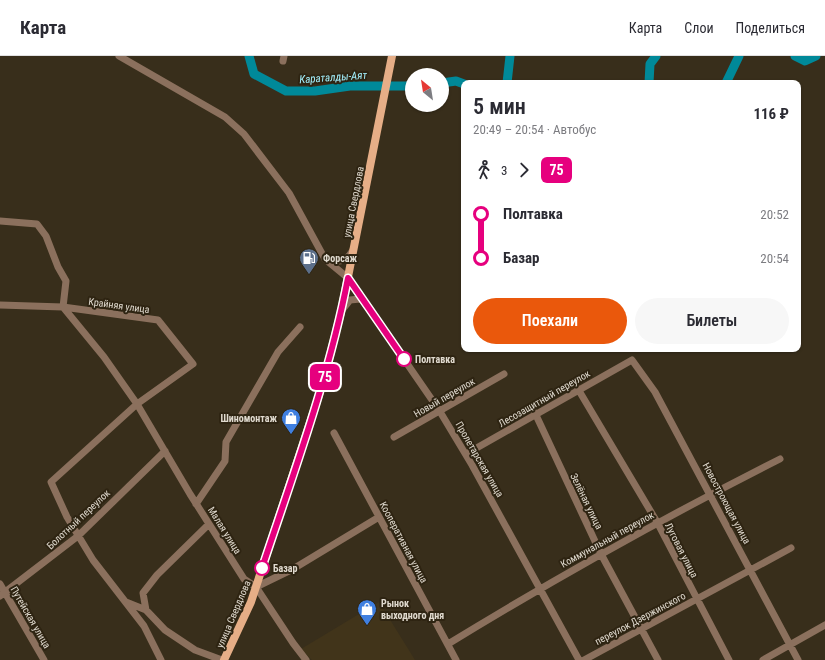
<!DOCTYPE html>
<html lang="ru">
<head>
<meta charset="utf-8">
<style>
	body { margin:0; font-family:"Roboto Condensed",sans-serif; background:#f7f7f7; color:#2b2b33; height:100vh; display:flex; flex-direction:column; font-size:15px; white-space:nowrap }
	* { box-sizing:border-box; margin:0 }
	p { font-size:13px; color:#7c7c81 }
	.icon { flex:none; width:22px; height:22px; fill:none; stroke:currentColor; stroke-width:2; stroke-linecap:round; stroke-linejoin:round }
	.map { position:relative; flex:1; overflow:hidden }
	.details { position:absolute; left:461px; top:24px; width:340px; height:272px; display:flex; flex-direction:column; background:#fff; border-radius:8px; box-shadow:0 1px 3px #0004 }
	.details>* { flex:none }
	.badge { padding:0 8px; border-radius:6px; font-size:14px; line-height:26px }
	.needle { width:26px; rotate:330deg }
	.controls { position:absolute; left:405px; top:12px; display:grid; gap:8px }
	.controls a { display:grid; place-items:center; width:44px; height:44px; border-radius:50%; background:#fff; box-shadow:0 1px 3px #0004; font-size:20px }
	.map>.badge { position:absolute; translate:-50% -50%; box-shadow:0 0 0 2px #fff }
	.legs { display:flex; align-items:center; gap:6px; height:44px; padding:0 12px; font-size:13px }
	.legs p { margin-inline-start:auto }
	.headline { display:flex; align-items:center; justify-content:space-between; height:68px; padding:0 12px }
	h1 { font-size:22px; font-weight:600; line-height:30px }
	.button { display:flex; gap:8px; margin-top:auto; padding:8px 12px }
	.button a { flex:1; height:46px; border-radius:24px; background:#ea580c; color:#fff; font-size:16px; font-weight:600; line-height:46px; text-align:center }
	.button a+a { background:#f7f7f7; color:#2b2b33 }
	ul { padding:0 12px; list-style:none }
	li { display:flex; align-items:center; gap:14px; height:44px; font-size:15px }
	li i { display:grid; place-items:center; width:6px; height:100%; margin:0 5px; background:currentColor }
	li i::after { content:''; width:10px; height:10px; margin:-5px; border:3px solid; border-radius:50%; background:#fff }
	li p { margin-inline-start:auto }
	li:first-child i { background:linear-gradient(#0000 50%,currentColor 0) }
	li:last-child i { background:linear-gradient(currentColor 50%,#0000 0) }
	header { display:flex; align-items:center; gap:24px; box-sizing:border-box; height:56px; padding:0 20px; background:#fff; border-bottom:1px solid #e1e1e2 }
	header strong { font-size:19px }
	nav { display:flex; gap:22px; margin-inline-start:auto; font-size:14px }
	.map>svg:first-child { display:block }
	.built { fill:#41341a }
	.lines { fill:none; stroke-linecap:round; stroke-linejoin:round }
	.river { stroke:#008999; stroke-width:9 }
	.minor { stroke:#8b705d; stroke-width:7 }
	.major { stroke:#e6ae87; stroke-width:8 }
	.line-1-casing { stroke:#fff; stroke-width:9 }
	.line-1 { stroke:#e6007e; stroke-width:6 }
	.stop-1-dot { fill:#fff; stroke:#e6007e; stroke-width:2 }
	.labels { text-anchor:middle; stroke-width:4; stroke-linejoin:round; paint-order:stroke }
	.street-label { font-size:10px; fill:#e0dacf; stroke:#2e2412 }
	.poi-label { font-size:10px; font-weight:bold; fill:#e0dacf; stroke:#2e2412; text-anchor:start }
	.stop-label { font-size:10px; font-weight:bold; fill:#e0dacf; stroke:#2e2412; text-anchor:start }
	.water-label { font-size:11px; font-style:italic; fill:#a4f1fe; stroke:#2e2412 }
</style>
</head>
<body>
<header>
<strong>Карта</strong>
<nav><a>Карта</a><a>Слои</a><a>Поделиться</a></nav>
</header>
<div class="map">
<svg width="825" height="604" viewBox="0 0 825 604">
	<rect width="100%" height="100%" fill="#382e1b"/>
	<path class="built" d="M379,546L415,604H312L301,593Z"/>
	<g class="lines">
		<path class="river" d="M249,0L254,18L286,35H315L350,30H412
			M795,0L805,5L816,0
			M442,27L456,25L464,28
			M507,27L510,0
			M649,27L650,8L656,0
			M726,27L739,0"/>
		<path class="minor" d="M119,0L225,61L244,78L289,137L325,203L348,222L439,354L472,409L579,604
			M283,5L284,0
			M0,165L37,168L46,180L58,211L66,225L63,251
			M327,204C339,208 347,205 353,194
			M0,249L63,251L158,264L193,308L137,348L51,426L67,461L93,504L144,570L161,604
			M63,251L104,301L137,348L190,438L244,523L256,531L293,587L306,604
			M342,254L350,244L360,243L364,245
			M578,333L657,466L729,604
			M535,357L601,498L658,604
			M334,377L456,604
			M394,381L504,318
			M466,398L632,304L655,336L798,604
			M196,448L225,405L226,386L278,296L300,271
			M0,528L44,604
			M256,531L293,513L379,461
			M0,540L78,480L165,395
			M126,546L146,554L165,574L195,594L222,604
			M146,554L143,537L157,519L209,468
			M448,588C556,522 667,460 780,403
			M584,604L791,492
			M763,604L825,569"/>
		<path class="major" d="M224,604L251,546L323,327L341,256L392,0"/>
	</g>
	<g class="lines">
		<g class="line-1-casing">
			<path id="line-1" d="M262,512C294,416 329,321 348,222L404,303"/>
		</g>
		<use href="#line-1" class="line-1"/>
	</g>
	<defs>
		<g id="fuel-pin" transform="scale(1)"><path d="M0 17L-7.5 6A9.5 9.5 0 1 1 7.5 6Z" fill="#5c6f8a" stroke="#2e2412"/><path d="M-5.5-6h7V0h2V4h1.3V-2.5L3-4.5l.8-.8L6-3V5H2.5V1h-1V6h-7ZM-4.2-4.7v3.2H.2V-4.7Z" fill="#fff"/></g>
		<g id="shop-pin" transform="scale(1)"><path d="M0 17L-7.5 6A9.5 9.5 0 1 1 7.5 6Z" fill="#3f7fe0" stroke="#2e2412"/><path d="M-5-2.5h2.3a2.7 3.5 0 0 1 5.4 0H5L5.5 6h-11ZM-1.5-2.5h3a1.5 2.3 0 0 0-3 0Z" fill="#fff"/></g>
	</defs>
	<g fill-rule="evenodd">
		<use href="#fuel-pin" x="309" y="202"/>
		<use href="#shop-pin" x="291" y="362"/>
		<use href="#shop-pin" x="367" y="553"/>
	</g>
	<g class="stop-1-dot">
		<circle cx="404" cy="303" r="7"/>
		<circle cx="262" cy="512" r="7"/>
	</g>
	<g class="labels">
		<g class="street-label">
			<text transform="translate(353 146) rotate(-79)" y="4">улица Свердлова</text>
			<text transform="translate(119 249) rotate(8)" y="4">Крайняя улица</text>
			<text transform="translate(444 341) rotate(-30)" y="4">Новый переулок</text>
			<text transform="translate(544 342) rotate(-30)" y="4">Лесозащитный переулок</text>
			<text transform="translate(480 403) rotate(60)" y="4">Пролетарская улица</text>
			<text transform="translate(587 445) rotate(64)" y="4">Зелёная улица</text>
			<text transform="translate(727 447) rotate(62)" y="4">Новостроющая улица</text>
			<text transform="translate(78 463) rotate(-43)" y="4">Болотный переулок</text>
			<text transform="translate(225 474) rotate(58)" y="4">Малая улица</text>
			<text transform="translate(607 483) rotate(-29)" y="4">Коммунальный переулок</text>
			<text transform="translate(404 486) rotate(62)" y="4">Кооперативная улица</text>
			<text transform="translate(682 494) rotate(63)" y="4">Луговая улица</text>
			<text transform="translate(233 558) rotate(-67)" y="4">улица Свердлова</text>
			<text transform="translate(31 561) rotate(60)" y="4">Путейская улица</text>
			<text transform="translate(640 562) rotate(-28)" y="4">переулок Дзержинского</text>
		</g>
		<g class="poi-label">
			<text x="323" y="206">Форсаж</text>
			<text x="277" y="366" text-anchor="end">Шиномонтаж</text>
			<text x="381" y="551">Рынок<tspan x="381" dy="12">выходного дня</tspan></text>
		</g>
		<g class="stop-label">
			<text x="415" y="307">Полтавка</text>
			<text x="273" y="516">Базар</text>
		</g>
		<g class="water-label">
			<text transform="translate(333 21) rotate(-4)" y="4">Караталды-Аят</text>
		</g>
	</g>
</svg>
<div class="controls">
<a><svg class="needle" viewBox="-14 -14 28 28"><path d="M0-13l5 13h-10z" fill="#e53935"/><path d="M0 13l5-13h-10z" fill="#7c7c81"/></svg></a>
</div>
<b class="badge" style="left:325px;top:321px;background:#e6007e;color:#fff">75</b>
<section class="details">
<div class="headline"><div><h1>5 мин</h1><p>20:49 – 20:54 · Автобус</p></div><b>116 ₽</b></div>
<div class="legs"><svg class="icon" aria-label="walk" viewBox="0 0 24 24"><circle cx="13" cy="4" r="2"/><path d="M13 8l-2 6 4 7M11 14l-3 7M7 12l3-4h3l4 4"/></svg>3<svg class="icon" aria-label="forward" viewBox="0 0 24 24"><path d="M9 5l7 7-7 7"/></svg><b class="badge" style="background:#e6007e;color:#fff">75</b></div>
<ul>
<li><i style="color:#e6007e"></i><b>Полтавка</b><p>20:52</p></li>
<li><i style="color:#e6007e"></i><b>Базар</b><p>20:54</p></li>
</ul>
<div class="button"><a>Поехали</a><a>Билеты</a></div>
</section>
</div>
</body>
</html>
